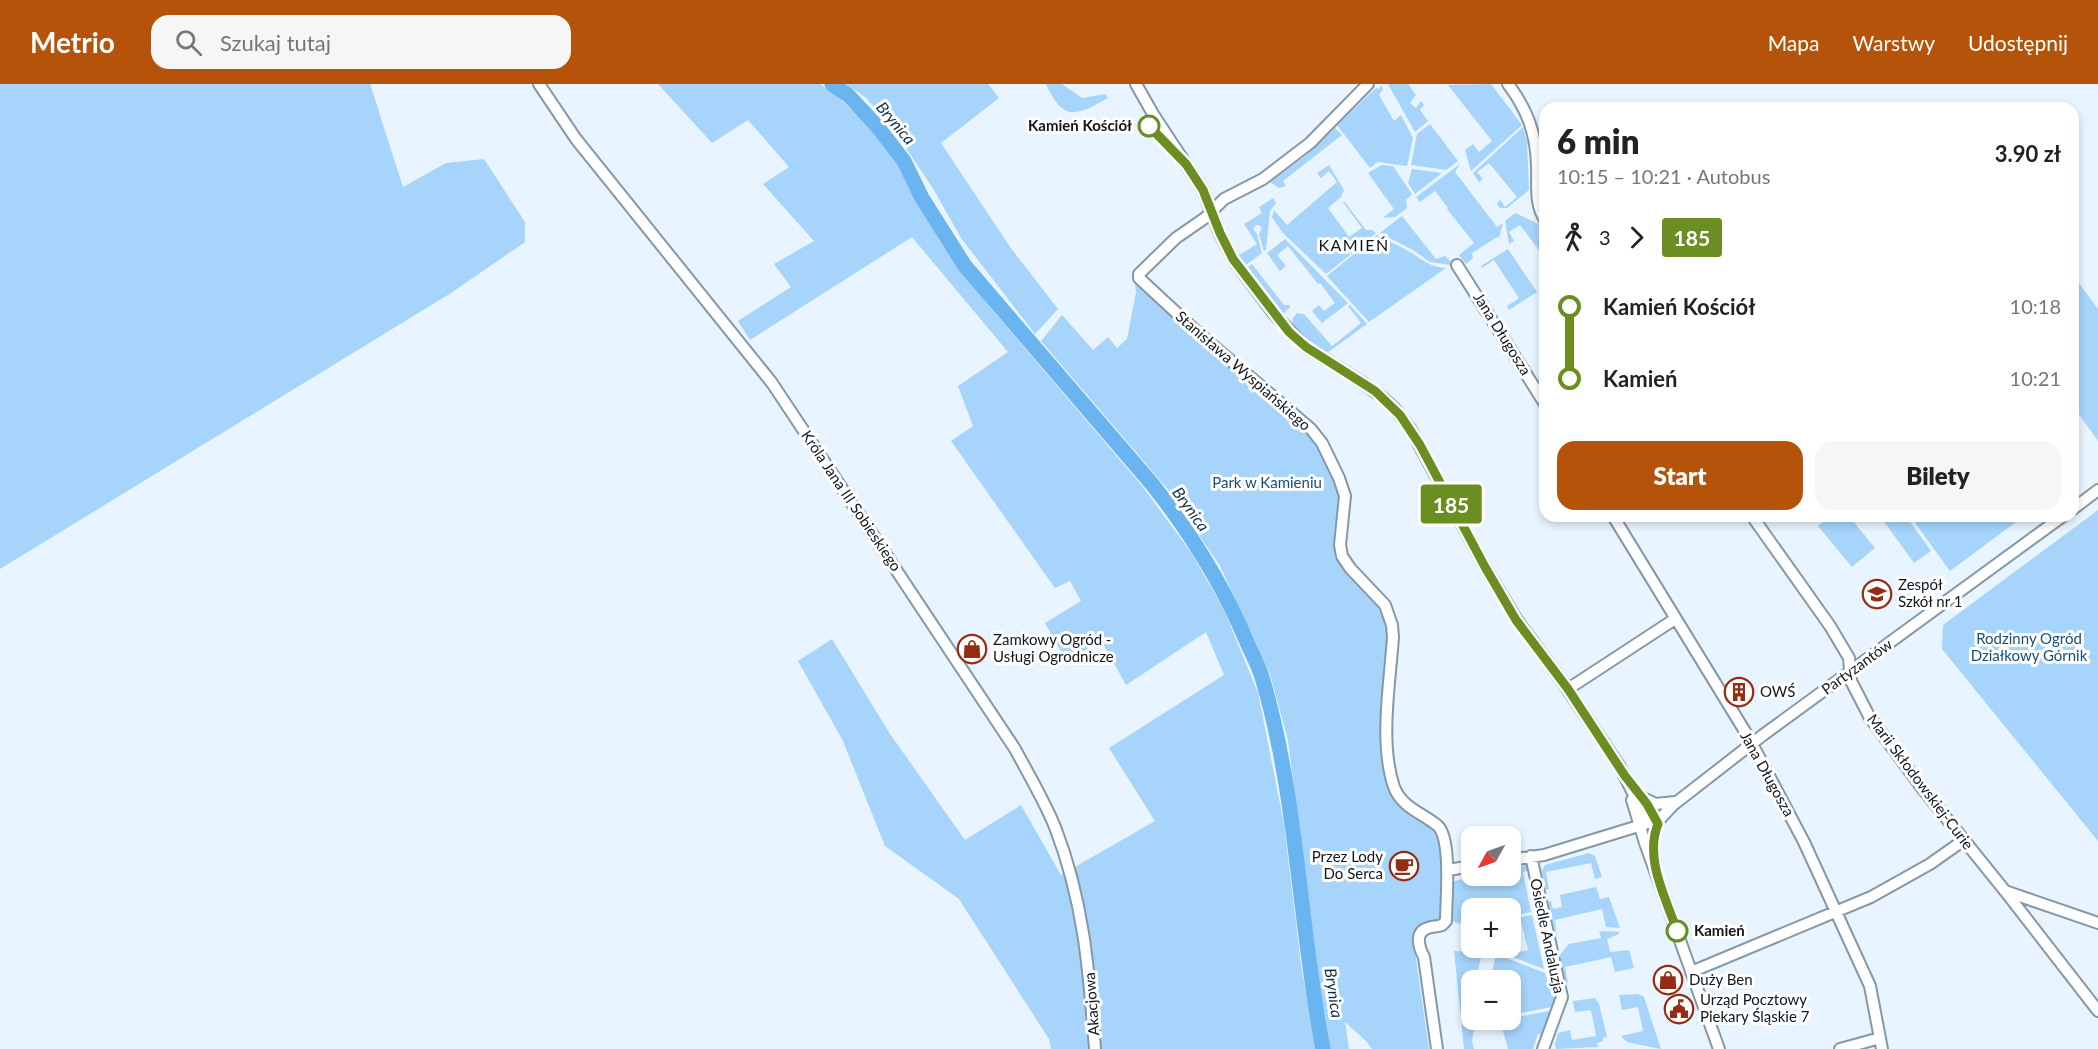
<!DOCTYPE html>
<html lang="pl">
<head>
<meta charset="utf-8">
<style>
	body { margin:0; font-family:Lato,sans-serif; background:#f6f6f6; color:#222; height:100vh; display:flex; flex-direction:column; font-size:22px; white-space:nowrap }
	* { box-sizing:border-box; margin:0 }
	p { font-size:20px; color:#767676 }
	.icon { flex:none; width:33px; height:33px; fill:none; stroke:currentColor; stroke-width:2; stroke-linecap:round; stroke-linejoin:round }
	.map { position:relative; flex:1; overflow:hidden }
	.panel { position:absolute; left:1539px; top:18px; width:540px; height:420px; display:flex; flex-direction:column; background:#fff; border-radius:18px; box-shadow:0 3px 9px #0003 }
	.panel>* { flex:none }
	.badge { padding:0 12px; border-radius:4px; font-size:21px; line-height:39px }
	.needle { width:39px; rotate:230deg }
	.fabs { position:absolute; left:1461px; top:742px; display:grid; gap:12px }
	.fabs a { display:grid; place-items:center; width:60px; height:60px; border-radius:12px; background:#fff; box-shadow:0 3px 9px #0003; font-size:30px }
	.map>.badge { position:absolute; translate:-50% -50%; box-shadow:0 0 0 3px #fff }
	.legs { display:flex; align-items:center; gap:9px; height:66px; padding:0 18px; font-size:20px }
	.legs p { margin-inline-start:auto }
	.head { display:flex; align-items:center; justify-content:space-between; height:102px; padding:0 18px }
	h1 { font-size:33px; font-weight:800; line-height:45px }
	.action { display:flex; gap:12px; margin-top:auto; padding:12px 18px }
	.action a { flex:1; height:69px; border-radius:18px; background:#b45309; color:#fff; font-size:24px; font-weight:800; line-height:69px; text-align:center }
	.action a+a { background:#f6f6f6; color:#222 }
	ul { padding:0 18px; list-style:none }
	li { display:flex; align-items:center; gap:21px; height:72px; font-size:22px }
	li i { display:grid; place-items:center; width:9px; height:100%; margin:0 8px; background:currentColor }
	li i::after { content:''; width:15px; height:15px; margin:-8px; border:4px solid; border-radius:50%; background:#fff }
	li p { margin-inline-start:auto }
	li:first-child i { background:linear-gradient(#0000 50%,currentColor 0) }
	li:last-child i { background:linear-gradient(currentColor 50%,#0000 0) }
	header { display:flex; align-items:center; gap:36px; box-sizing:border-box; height:84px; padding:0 30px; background:#b45309; color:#fff }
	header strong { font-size:28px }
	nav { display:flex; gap:33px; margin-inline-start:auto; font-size:21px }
	.search { width:420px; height:54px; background:#f6f6f6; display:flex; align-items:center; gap:15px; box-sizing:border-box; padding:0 21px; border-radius:18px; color:#767676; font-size:22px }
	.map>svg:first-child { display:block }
	.green { fill:#a6d4fb }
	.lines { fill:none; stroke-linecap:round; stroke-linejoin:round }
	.river { stroke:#6ab4f0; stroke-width:15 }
	.minor-casing { stroke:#8598a8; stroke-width:14 }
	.minor { stroke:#fff; stroke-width:10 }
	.line-1-casing { stroke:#fff; stroke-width:14 }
	.line-1 { stroke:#6b8e23; stroke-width:9 }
	.stop-1-dot { fill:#fff; stroke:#6b8e23; stroke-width:3 }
	.labels { text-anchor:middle; stroke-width:6; stroke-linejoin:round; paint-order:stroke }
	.stop-label { font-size:15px; font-weight:bold; fill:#0f161c; stroke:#fff; text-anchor:end }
	.street-label { font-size:15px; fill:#0f161c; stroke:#fff }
	.park-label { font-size:15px; fill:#184e76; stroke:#fff }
	.poi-label { font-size:15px; fill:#0f161c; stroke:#fff; text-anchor:start }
	.water-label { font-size:16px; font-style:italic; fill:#0f2f47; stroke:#fff }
	.neighbourhood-label { font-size:16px; letter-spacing:1.5px; fill:#0f161c; stroke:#fff }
</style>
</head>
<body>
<header>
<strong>Metrio</strong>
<div class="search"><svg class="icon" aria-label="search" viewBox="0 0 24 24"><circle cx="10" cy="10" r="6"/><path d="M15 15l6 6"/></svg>Szukaj tutaj</div>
<nav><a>Mapa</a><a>Warstwy</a><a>Udostępnij</a></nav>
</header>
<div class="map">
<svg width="2098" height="965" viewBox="0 0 2098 965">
	<rect width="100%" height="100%" fill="#e8f4ff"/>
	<path class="green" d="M0,0H370L403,103L446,79L484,75L525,138V158L451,209L0,485Z
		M658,0H820L837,12L880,54L907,93L942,160L989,222L1142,402L1192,470L1224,526L1258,609L1284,740L1301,881L1316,965H1051L1049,955L959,815L885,762L843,657L798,577L832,555L890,650L965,756L1021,721L1061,791L1155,737L1109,664L1224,591L1206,548L1126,601L1101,556L1067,578L1045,539L1081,517L1070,497L1055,504L951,357L973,342L958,302L1008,268L912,153L750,256L738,237L791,203L774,180L814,157L763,100L789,83L748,36L712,59Z
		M846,0H988L999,14L941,59L1010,163L1058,225L1035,250L961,154L932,103L888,37L865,13Z
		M1046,0H1062L1082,14L1105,10L1108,14C1076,32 1063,38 1046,0Z
		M1388,0H1408L1416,11L1410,19L1416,24L1421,17L1424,21L1420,26L1428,37L1415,48Z
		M1491,0L1522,41L1471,87L1465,66L1473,60L1479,68L1492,57L1448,1Z
		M1382,2L1383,5L1379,11L1394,37L1401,31L1413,54L1407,82L1378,78L1370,84L1337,41L1376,4L1378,5Z
		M1430,40L1458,77L1446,86L1411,81L1417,50Z
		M1523,43L1527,58L1529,106L1507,124H1500L1497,120L1500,116L1505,123L1517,113L1489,79L1477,88L1483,95L1479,98L1473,89Z
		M1335,44L1342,51L1283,97L1286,102L1279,104L1270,98L1304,73Z
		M1460,80L1455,88L1497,143L1503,139L1499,154L1497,153L1472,169L1473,174L1466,180L1459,171L1474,159L1447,125L1448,124L1435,107L1420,118L1416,113Z
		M1329,81L1344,106L1341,113L1328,124L1349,153L1362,144L1343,118L1344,117L1366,146H1372L1376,149L1351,170L1341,157L1350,171L1326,190L1282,148L1272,133L1274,126L1287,141L1337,98L1329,87L1321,94L1317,89Z
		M1381,81L1393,82L1412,110L1406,116L1407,124L1395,133L1383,134L1394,125L1368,89Z
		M1412,85L1442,89L1415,110L1408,99Z
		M1273,114L1276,119L1270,127L1266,166L1264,167L1259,150L1262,144L1259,141H1256L1253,145L1257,150L1262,169L1246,181L1239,171L1257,160L1244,140L1262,129L1259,123Z
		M1515,129L1539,140L1545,147V174L1520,141L1509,148L1514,157L1509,160L1505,137Z
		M1402,132L1436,175L1445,172L1452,179L1450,181L1430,178L1413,166L1380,149Z
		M1377,151C1387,157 1398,161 1408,167C1422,175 1429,183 1446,184L1369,238L1327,192Z
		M1285,155L1348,219L1322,239L1312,227L1319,221L1324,227L1335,219L1320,199L1318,200L1288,162L1277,171L1286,182L1280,187L1267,169Z
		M1508,165L1537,208L1509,226L1507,222L1519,214L1494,176L1482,184L1481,182Z
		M1252,180L1284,221H1290V223L1283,230L1247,184Z
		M2073,191L2098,225V357L2073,322Z
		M1137,197L1314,352L1340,402L1338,464L1376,513L1388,536L1391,700L1438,747L1443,778L1441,837L1414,861L1429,965H1372L1367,958L1345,938L1349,965H1329L1323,931L1288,656L1270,590L1220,482L1170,408L1041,257L1062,231L1093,266L1108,253L1117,264L1127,255L1136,208L1135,200Z
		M1350,221L1367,240L1327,269L1307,255L1292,238L1293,234L1297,229L1304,230L1332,262L1361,239L1348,222Z
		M2098,426V757L1942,565L1943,541Z
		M1830,432H1849L1875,464L1852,483L1818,442Z
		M1880,432H1906L1931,467L1914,479Z
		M1910,432H2024L1950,487Z
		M1589,769L1595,772L1602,793L1595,795L1591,779L1546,788L1549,805L1546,806L1542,787L1545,781Z
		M1529,780L1531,786L1523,788L1531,828L1511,832L1510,825H1472L1471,838L1459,840L1451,836L1450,798L1477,792H1510L1511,785Z
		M1596,803L1600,815L1609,813L1620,844L1606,843L1602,825L1555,836L1557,854L1548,818L1551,817L1553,825L1562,823L1560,811Z
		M1532,831L1544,885L1508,871L1506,864H1509L1511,870L1528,866L1521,838L1511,841V835Z
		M1604,847L1619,848V850L1607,855L1610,868L1629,866L1634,884L1615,888L1611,873L1565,883L1568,899H1566L1560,871L1569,860L1601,854L1599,848Z
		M1454,867L1482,868L1476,897H1472V936H1476L1472,957L1474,965H1464Z
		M1496,870L1545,889L1551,909L1557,915L1556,922L1511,931V926L1521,924L1514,895L1490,897Z
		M1638,910L1644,913L1661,965L1627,958L1621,952L1643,947L1638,923L1622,926L1619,911Z
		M1595,914L1599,920L1607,953L1603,954V957L1597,959L1598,963L1556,965L1555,960L1558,949L1570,946L1572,956L1596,952L1591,926L1575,928L1573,917Z
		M1555,926L1545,952L1538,950L1533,965H1508L1501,940L1485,944L1484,942L1502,936H1510L1511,934Z"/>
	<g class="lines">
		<path class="river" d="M832,0L848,11L877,42L904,77L922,114L965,182L1152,400C1190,448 1222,499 1246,556C1251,568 1258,580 1262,593C1298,714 1299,842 1323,965"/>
		<g class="minor-casing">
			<path id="minor" d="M539,0L576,55L772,299L1015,665C1029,691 1044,716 1055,743C1084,818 1089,887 1095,965
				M1136,0L1153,30L1203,106L1220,150L1233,175L1274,230L1306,263L1363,299L1382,313L1395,325L1411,346L1485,483L1517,536L1564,600L1620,683L1648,739
				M1368,0L1310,59L1263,95L1224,115L1205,134L1176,154L1139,190V194L1196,247L1311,345L1322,359L1339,394L1345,412L1340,461L1342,472L1350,484L1385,521L1392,541L1393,553C1390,599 1379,659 1394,703C1402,724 1423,729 1438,742C1452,756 1446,817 1446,837L1442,841C1437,843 1432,842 1428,844C1414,848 1419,864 1424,873L1437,965
				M1508,0C1527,25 1536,49 1537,81C1538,100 1534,119 1545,136
				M1457,181L1545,320
				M2073,425L2098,406
				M1613,432L1749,654L1804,758L1870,902L1882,965
				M1752,432L1830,542L1849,574L1851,597L1869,632L1922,704L2005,807L2098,839
				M1568,605L1675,535
				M1641,712L1658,740
				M1643,714L1656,720L1675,718
				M1632,716L1645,759L1719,965
				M1531,772L1562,913L1543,965
				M1510,776L1544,771L1645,740
				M1655,781L1652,760L1654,749L1659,736L1673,721L1763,651L2063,432
				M1448,786L1472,782
				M2005,807L2098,927
				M1691,888L1871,813L1930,780L1964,756
				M1840,965L1880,954"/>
		</g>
		<use href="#minor" class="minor"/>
	</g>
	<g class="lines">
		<g class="line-1-casing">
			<path id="line-1" d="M1149,42L1186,80L1203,106L1220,149L1233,175L1289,248L1306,263L1375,307L1400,331L1420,361L1485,483L1516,536L1568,605L1625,692L1647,720L1658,740C1644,775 1666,814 1677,847"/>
		</g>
		<use href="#line-1" class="line-1"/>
	</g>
	<defs>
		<g id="school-ring" transform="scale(1.5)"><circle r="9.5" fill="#fff" stroke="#952d14" stroke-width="1.5"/><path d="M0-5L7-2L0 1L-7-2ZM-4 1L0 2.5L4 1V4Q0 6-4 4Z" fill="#952d14"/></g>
		<g id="shop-ring" transform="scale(1.5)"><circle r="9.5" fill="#fff" stroke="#952d14" stroke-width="1.5"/><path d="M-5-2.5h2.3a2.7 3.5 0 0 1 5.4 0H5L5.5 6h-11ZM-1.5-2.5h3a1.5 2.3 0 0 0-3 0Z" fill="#952d14"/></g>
		<g id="building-ring" transform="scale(1.5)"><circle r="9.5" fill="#fff" stroke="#952d14" stroke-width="1.5"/><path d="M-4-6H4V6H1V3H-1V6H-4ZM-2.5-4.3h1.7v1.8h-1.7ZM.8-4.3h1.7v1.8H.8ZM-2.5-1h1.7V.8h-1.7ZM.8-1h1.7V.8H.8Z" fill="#952d14"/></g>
		<g id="cafe-ring" transform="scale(1.5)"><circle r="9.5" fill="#fff" stroke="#952d14" stroke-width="1.5"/><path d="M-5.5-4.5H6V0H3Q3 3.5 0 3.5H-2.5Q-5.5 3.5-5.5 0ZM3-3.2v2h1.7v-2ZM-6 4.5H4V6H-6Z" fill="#952d14"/></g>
		<g id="civic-ring" transform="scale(1.5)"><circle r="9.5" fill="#fff" stroke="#952d14" stroke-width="1.5"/><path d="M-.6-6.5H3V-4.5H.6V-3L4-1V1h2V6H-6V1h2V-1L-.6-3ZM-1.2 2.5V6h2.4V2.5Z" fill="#952d14"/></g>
	</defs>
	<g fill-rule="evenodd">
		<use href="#school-ring" x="1877" y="510"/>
		<use href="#shop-ring" x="972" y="565"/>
		<use href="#building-ring" x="1739" y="608"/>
		<use href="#cafe-ring" x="1404" y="782"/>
		<use href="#shop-ring" x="1668" y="896"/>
		<use href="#civic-ring" x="1679" y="925"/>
	</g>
	<g class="stop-1-dot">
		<circle cx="1149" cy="42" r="10"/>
		<circle cx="1677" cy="847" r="10"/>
	</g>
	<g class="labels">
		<g class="stop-label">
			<text x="1132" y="47">Kamień Kościół</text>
			<text x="1694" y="852" text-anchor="start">Kamień</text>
		</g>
		<g class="street-label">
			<text transform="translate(1502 250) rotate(58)" y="5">Jana Długosza</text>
			<text transform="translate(1243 287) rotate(41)" y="5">Stanisława Wyspiańskiego</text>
			<text transform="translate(851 417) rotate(56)" y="5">Króla Jana III Sobieskiego</text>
			<text transform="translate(1857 583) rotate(-36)" y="5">Partyzantów</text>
			<text transform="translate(1767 690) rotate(61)" y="5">Jana Długosza</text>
			<text transform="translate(1920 698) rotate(53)" y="5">Marii Skłodowskiej-Curie</text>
			<text transform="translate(1547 852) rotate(78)" y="5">Osiedle Andaluzja</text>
			<text transform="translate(1092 920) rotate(-94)" y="5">Akacjowa</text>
		</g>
		<g class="park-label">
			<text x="1267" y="404">Park w Kamieniu</text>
			<text x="2029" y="560">Rodzinny Ogród<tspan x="2029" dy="17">Działkowy Górnik</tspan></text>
		</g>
		<g class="poi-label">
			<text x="1898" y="506">Zespół<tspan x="1898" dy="17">Szkół nr 1</tspan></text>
			<text x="993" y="561">Zamkowy Ogród -<tspan x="993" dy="17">Usługi Ogrodnicze</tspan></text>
			<text x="1760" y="613">OWŚ</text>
			<text x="1383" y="778" text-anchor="end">Przez Lody<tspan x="1383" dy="17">Do Serca</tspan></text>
			<text x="1689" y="901">Duży Ben</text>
			<text x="1700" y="921">Urząd Pocztowy<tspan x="1700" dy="17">Piekary Śląskie 7</tspan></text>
		</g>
		<g class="water-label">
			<text transform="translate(896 39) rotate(50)" y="6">Brynica</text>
			<text transform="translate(1191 425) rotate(54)" y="6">Brynica</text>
			<text transform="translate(1334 909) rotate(82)" y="6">Brynica</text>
		</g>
		<g class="neighbourhood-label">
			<text x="1354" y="167">KAMIEŃ</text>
		</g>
	</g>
</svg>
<div class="fabs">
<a><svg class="needle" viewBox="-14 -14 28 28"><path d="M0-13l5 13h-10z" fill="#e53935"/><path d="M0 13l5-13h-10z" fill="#767676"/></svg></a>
<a>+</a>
<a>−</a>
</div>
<b class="badge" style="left:1451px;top:420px;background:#6b8e23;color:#fff">185</b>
<section class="panel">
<div class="head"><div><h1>6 min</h1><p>10:15 – 10:21 · Autobus</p></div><b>3.90 zł</b></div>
<div class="legs"><svg class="icon" aria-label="walk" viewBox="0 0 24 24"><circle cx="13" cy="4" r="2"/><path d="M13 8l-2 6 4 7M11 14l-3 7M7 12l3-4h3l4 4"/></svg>3<svg class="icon" aria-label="forward" viewBox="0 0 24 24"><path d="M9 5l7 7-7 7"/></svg><b class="badge" style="background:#6b8e23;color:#fff">185</b></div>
<ul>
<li><i style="color:#6b8e23"></i><b>Kamień Kościół</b><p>10:18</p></li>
<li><i style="color:#6b8e23"></i><b>Kamień</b><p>10:21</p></li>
</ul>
<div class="action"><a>Start</a><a>Bilety</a></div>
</section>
</div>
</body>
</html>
